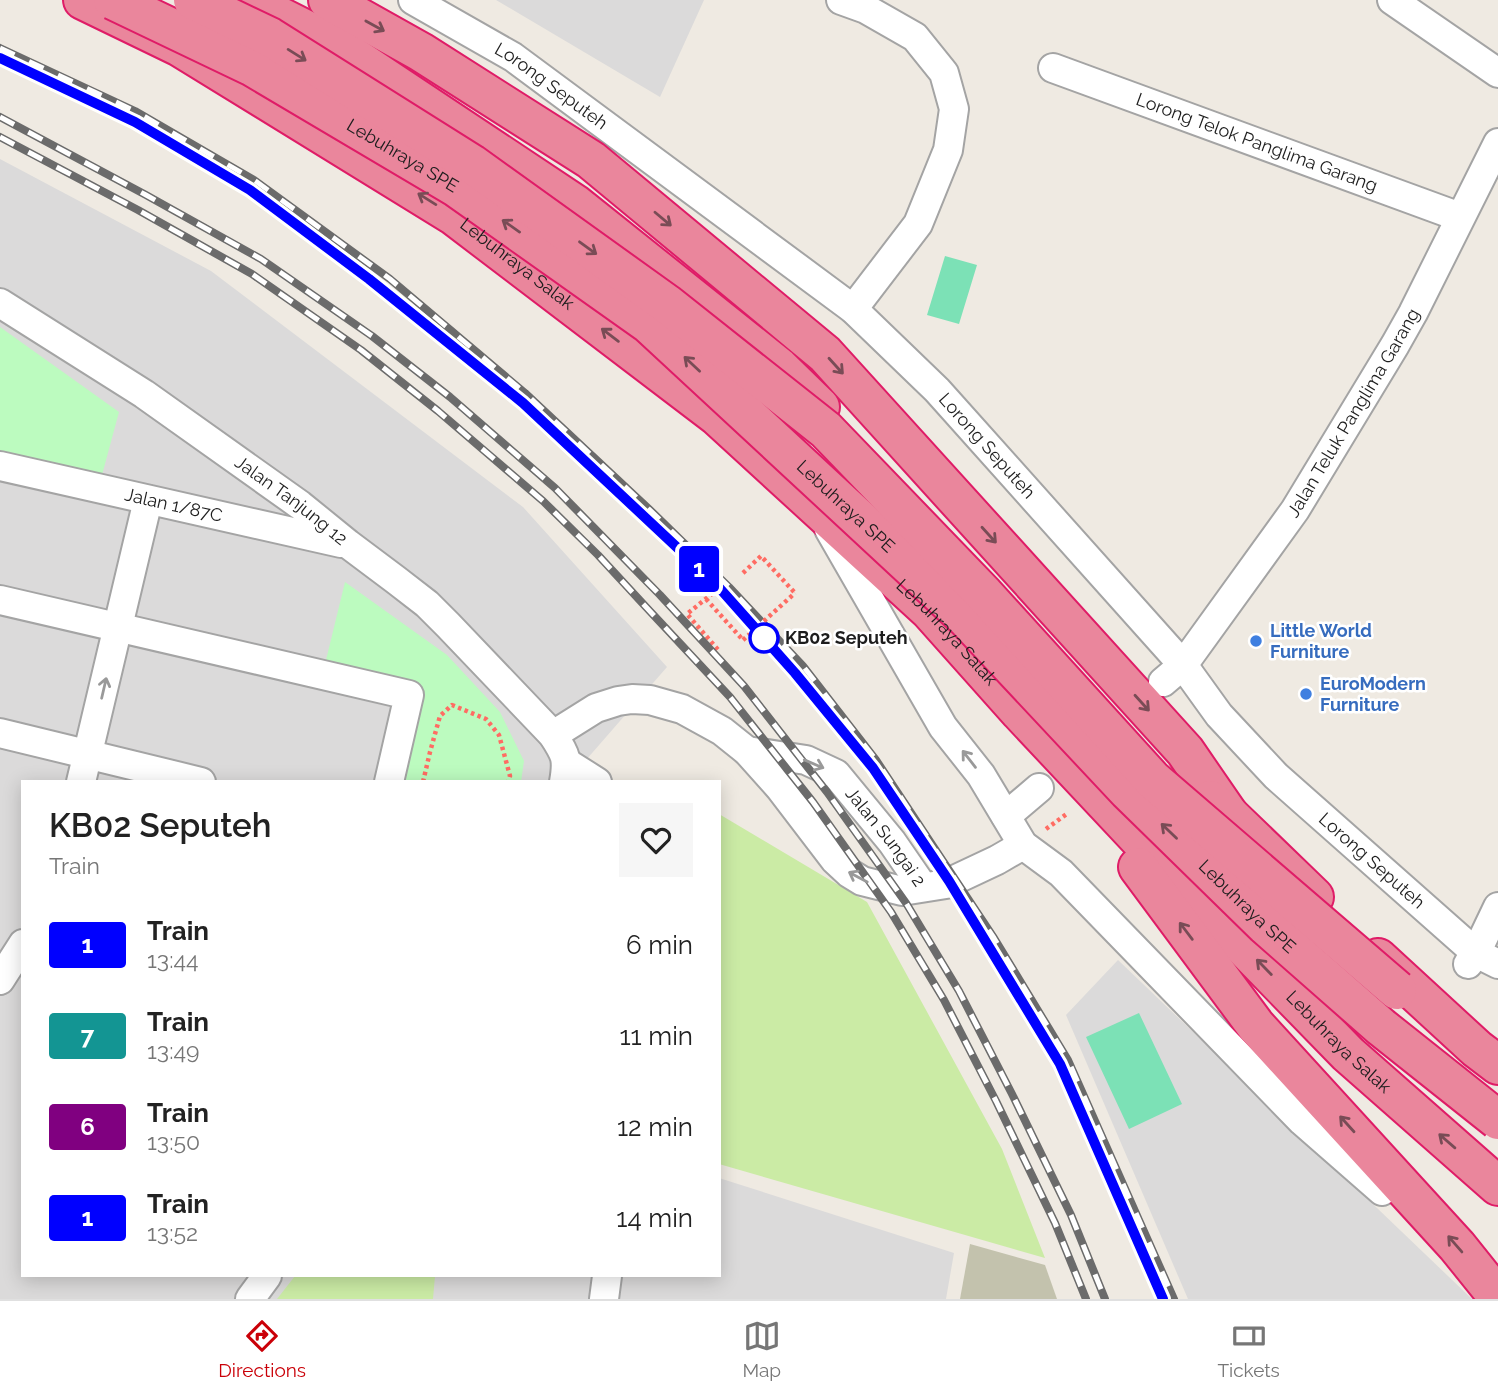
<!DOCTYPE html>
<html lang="en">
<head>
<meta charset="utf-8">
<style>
	body { margin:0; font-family:Raleway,sans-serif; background:#f6f6f6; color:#222; height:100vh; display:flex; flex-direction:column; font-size:26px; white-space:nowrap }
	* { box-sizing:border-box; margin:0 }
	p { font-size:23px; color:#767676 }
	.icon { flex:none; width:38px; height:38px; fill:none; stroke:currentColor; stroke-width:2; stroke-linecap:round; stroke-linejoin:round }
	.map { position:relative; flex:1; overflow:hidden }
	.panel { position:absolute; left:21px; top:780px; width:700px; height:497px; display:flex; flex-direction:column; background:#fff; border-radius:0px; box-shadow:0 4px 18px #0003 }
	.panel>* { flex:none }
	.badge { padding:0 14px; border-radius:5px; font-size:24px; line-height:46px }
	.map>.badge { position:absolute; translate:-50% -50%; box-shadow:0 0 0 4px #fff }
	.round { display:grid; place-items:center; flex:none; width:74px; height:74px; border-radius:0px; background:#f6f6f6 }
	.headline { display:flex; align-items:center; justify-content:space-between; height:119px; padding:0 28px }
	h1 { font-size:33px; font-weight:600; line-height:52px }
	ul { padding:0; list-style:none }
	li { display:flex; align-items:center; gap:21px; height:91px; padding:0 28px }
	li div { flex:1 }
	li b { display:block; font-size:26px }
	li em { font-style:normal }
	li .badge { min-width:77px; font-weight:700; text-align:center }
	.tabs { display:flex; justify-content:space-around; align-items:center; height:98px; border-top:2px solid #e0e0e0; background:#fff; font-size:19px; color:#767676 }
	.tabs a { display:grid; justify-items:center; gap:4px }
	.tabs .active { color:#ca0008 }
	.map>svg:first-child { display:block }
	.residential { fill:#dbdada }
	.construction { fill:#c3c2ad }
	.grass { fill:#cbeba5 }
	.park { fill:#bcfbbf }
	.pitch { fill:#7ce1b6 }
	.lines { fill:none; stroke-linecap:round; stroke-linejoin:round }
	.minor-casing { stroke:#a4a4a4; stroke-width:32 }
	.highway-casing { stroke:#df1c67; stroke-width:42 }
	.path { stroke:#ff6c63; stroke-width:4.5; stroke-dasharray:3.5 3.5; stroke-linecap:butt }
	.minor { stroke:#fff; stroke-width:28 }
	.highway { stroke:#ea869c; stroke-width:38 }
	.rail-casing { stroke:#6b6b6b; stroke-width:8 }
	.rail { stroke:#fff; stroke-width:5; stroke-dasharray:16; stroke-linecap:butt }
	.highway-bridge-casing { stroke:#df1c67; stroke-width:42; stroke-linecap:butt }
	.path-bridge { stroke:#ff6c63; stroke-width:4.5; stroke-dasharray:3.5 3.5; stroke-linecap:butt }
	.highway-bridge { stroke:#ea869c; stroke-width:38 }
	.oneway { stroke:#794c56 }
	.oneway2 { stroke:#999 }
	.line-casing { stroke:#fff; stroke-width:16 }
	.line { stroke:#00f; stroke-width:10 }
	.stop-dot { fill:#fff; stroke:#00f; stroke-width:3.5 }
	.shop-dot { fill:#3f7fe0; stroke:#fff; stroke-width:2.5 }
	.labels { text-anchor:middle; stroke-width:5; stroke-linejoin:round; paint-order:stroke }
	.street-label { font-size:18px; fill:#1d1d1d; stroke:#fff }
	.shop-label { font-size:18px; font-weight:bold; fill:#366cbe; stroke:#fff; text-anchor:start }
	.stop-label { font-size:18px; font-weight:bold; fill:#1d1d1d; stroke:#fff; text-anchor:start }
</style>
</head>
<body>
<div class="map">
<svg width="1498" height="1299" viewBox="0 0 1498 1299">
	<rect width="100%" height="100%" fill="#efeae2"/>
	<path class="residential" d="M496,0H704L660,97Z
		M0,159L211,271L523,507L667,667L586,760L608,782H23V1276H719V1178L954,1253L946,1299H0Z
		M1118,960L1472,1299H1188L1066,1015Z"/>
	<path class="construction" d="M970,1244L1045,1265L1057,1299H960Z"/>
	<path class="grass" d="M719,814L867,902L1002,1149L1045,1258L719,1164Z
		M295,1276H435L433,1299H277Z"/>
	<path class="park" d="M0,327L119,412L102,475L0,455Z
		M345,582L447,655L500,712L524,761L521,782H393L418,684L326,660Z"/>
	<path class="pitch" d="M945,256L977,265L959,324L927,315Z
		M1139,1013L1182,1104L1129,1129L1086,1037Z"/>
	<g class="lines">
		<g class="minor-casing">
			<g id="minor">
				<path id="s1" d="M413,0L513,57L853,309L937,390L1183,665L1219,715L1276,776L1476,953L1498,964"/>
				<path d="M841,0L866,9L915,37L944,73L954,109L948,150L918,224L853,309"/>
				<path d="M1392,0L1498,73"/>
				<path id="s2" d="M1053,68L1460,217"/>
				<path id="s3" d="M0,303L144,394L300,505L348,544L396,580L427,604L448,625L553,735C566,755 568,759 564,782"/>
				<path id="s4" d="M0,466L341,543"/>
				<path d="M829,529L943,727L981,775L1023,845L1061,873L1302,1121L1382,1191L1393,1175"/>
				<path d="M0,600L409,695L389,782"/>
				<path id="s5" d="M1163,682L1183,665L1295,510L1395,345L1413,313L1498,143"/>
				<path d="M0,733L201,782"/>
				<path d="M553,735L596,708L618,701L632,699L650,700L682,709L722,731L747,751L780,788L835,860L849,873L862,881L902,891L946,884L997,860L1023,845"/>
				<path id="s6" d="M747,751L806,760L836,774L892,842L923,887"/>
				<path d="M567,763L597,782"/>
				<path d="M81,782L148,500"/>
				<path d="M1006,816L1039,788"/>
				<path d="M1468,964L1476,953L1498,907"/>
				<path d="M0,980L23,944"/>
				<path d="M250,1299L267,1276"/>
				<path d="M604,1299L607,1276"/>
			</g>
		</g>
		<g class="highway-casing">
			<g id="highway">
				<path id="s7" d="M83,0L180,47L453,215L717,416L930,611L1020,712L1157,858L1348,1054L1498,1186"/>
				<path d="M247,0L336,45L575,204L779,367L820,407"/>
				<path d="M328,0L421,52L591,160L825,354L1185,751L1229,815"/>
				<path d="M1210,800L1229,815L1314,897"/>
				<path d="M1138,867L1256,1026L1457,1246L1498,1297"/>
				<path d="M1378,958L1477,1049L1498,1065"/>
			</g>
		</g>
		<path class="path" d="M743,573L761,556L795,593
			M713,593L687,614L720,652
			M706,599L743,640
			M423,782L430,752L440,716L452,705L486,719L499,735L510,776L508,782
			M1046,829L1068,813"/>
		<use href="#minor" class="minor"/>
		<use href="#highway" class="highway"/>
		<g class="rail-casing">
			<path id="rail" d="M0,48L135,111L254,180L390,279L525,393L651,511L729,587L803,666L876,760L994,938L1068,1060L1174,1299
				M0,117L146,195L261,259L372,336L450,397L555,488L660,595L744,686L827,792L906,903L959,991L1012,1094L1071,1215L1105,1299
				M0,137L138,210L252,274L361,350L438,411L543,501L598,555L646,607L730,697L813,802L891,912L944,1000L996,1101L1055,1223L1086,1299
				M247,188L369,280L504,388"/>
		</g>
		<use href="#rail" class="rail"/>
		<g class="highway-bridge-casing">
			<g id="highway-bridge">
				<path id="s8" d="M113,0L251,66L457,188L649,324L966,618L1128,791L1265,925L1381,1027L1498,1120"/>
				<path d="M193,0L270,37L472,164L667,304L826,430L984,594L1153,780L1397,990"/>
			</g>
		</g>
		<path class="path-bridge" d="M743,640L795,593"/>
		<use href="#highway-bridge" class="highway-bridge"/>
	</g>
	<defs><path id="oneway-shaft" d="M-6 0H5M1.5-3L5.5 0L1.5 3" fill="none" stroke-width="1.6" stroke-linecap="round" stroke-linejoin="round" transform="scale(1.75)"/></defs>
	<g class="oneway">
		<use href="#oneway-shaft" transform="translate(375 26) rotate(29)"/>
		<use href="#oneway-shaft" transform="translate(297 55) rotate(32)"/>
		<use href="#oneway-shaft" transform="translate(427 199) rotate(-148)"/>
		<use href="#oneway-shaft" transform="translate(663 219) rotate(40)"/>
		<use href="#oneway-shaft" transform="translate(511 226) rotate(-145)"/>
		<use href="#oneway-shaft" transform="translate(588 248) rotate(36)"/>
		<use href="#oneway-shaft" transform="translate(610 335) rotate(-143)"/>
		<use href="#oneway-shaft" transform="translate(692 364) rotate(-137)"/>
		<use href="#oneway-shaft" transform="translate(836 366) rotate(48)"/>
		<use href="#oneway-shaft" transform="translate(989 535) rotate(48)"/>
		<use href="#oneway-shaft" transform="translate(1142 703) rotate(48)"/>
		<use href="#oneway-shaft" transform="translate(1169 831) rotate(-136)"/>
		<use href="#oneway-shaft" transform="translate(1186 931) rotate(-127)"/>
		<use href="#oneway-shaft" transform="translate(1264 967) rotate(-134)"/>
		<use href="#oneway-shaft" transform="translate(1347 1124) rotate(-132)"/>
		<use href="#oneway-shaft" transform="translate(1447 1141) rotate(-139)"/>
		<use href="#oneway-shaft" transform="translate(1455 1244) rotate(-131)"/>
	</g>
	<g class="oneway2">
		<use href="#oneway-shaft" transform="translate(104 688) rotate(-77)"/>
		<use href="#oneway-shaft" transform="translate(969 759) rotate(-128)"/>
		<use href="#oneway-shaft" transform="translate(814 764) rotate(23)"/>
		<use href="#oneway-shaft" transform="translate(858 877) rotate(-152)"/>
	</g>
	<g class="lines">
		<g class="line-casing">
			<path id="line" d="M0,58L135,122L250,190L369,279L523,403L715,583L795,673L873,768L949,881L1060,1064L1163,1299"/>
		</g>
		<use href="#line" class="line"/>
	</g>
	<circle class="stop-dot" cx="764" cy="638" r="14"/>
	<g class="shop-dot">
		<circle cx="1256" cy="641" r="7"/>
		<circle cx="1306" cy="694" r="7"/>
	</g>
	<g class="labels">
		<g class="street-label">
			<text dy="6" stroke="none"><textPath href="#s1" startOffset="163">Lorong Seputeh</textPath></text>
			<text dy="6" stroke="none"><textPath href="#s2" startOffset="217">Lorong Telok Panglima Garang</textPath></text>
			<text dy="6" stroke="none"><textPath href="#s8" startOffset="329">Lebuhraya SPE</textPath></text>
			<text dy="6" stroke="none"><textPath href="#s7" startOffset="509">Lebuhraya Salak</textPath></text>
			<text dy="6" stroke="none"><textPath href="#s5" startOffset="331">Jalan Teluk Panglima Garang</textPath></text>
			<text dy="6" stroke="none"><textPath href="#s1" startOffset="730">Lorong Seputeh</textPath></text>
			<text dy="6" stroke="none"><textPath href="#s3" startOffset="352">Jalan Tanjung 12</textPath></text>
			<text dy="6" stroke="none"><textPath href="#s4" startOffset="178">Jalan 1/87C</textPath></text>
			<text dy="6" stroke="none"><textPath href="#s8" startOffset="896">Lebuhraya SPE</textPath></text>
			<text dy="6" stroke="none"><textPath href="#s7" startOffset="1076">Lebuhraya Salak</textPath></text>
			<text dy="6" stroke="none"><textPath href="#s6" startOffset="173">Jalan Sungai 2</textPath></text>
			<text dy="6" stroke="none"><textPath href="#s1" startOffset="1297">Lorong Seputeh</textPath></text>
			<text dy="6" stroke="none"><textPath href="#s8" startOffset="1463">Lebuhraya SPE</textPath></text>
			<text dy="6" stroke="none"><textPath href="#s7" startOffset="1643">Lebuhraya Salak</textPath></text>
		</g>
		<g class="shop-label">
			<text x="1270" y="637">Little World<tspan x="1270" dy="21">Furniture</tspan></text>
			<text x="1320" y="690">EuroModern<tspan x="1320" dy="21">Furniture</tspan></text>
		</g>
		<g class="stop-label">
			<text x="785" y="644">KB02 Seputeh</text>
		</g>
	</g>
</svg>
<b class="badge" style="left:699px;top:569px;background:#00f;color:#fff">1</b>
<section class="panel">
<div class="headline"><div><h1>KB02 Seputeh</h1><p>Train</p></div><a class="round"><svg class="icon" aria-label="heart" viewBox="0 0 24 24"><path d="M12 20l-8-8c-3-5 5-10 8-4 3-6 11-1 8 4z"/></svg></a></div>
<ul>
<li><span class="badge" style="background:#00f;color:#fff">1</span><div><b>Train</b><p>13:44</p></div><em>6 min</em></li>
<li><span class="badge" style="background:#139593;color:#fff">7</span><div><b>Train</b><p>13:49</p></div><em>11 min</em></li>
<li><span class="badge" style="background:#800080;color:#fff">6</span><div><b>Train</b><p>13:50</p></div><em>12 min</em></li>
<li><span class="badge" style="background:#00f;color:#fff">1</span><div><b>Train</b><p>13:52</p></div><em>14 min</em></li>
</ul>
</section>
</div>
<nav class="tabs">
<a class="active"><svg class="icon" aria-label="directions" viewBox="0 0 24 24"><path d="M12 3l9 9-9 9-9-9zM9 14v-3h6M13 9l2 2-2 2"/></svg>Directions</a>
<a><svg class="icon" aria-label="map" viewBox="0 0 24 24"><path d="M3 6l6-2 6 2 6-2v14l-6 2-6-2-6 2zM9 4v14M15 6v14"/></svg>Map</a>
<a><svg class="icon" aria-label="tickets" viewBox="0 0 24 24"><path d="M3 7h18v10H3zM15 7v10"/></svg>Tickets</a>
</nav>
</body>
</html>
